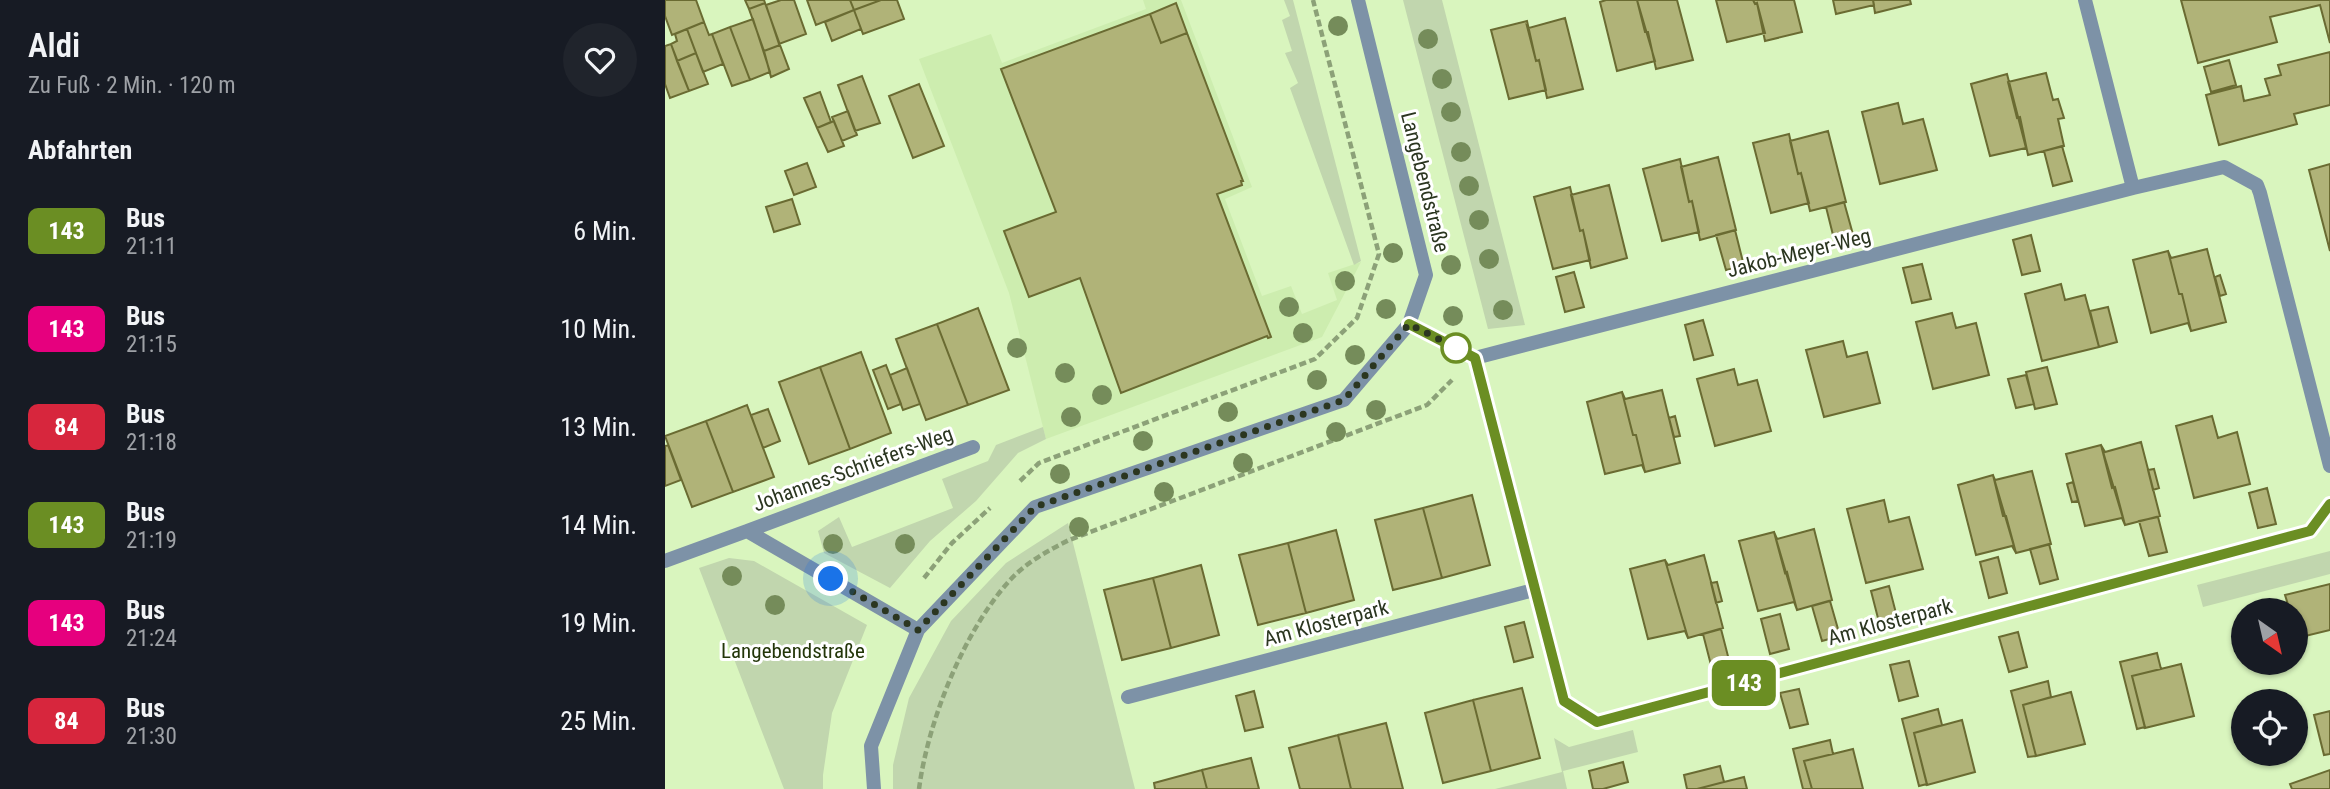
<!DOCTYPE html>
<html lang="de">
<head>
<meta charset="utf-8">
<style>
	body { margin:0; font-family:"Roboto Condensed",sans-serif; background:#20242c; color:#f1f3f6; height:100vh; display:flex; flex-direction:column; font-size:26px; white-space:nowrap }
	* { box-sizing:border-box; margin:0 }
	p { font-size:23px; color:#9ea1a6 }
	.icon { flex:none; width:38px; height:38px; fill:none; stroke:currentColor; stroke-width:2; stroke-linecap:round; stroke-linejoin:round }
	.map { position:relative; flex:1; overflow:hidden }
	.panel { display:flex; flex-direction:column; background:#171b24; width:665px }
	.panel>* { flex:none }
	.badge { padding:0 14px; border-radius:10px; font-size:24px; line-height:46px }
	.needle { width:46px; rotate:146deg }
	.tools { position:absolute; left:1566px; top:598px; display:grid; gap:14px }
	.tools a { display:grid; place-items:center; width:77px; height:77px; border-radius:50%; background:#171b24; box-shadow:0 2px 5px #0004; font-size:35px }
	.you { position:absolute; width:35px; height:35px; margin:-18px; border:5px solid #fff; border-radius:50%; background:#1a73e8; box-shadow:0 0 0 10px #1a73e833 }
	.map>.badge { position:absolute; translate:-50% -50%; box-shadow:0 0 0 4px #fff }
	h2 { padding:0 28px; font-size:26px; line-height:63px }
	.round { display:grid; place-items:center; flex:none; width:74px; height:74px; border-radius:37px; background:#20242c }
	.summary { display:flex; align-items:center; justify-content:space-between; height:119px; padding:0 28px }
	h1 { font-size:33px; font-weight:600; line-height:52px }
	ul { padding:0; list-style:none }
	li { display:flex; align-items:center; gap:21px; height:98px; padding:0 28px }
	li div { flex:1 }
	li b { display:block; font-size:26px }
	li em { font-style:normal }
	li .badge { min-width:77px; font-weight:700; text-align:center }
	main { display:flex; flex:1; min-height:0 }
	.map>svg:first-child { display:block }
	.built { fill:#cdedaf }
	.green { fill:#c1d6ae }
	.building { fill:#b0b378; stroke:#6a6b32; stroke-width:2 }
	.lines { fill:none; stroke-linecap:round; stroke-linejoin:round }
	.path { stroke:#8ca178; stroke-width:4.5; stroke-dasharray:7 3.5; stroke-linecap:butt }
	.street { stroke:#7d92a7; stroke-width:14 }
	.tree { fill:#758c5a }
	.line-casing { stroke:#fff; stroke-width:16 }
	.line { stroke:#6b8e23; stroke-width:10 }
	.walk { stroke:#2b3620; stroke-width:7; stroke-dasharray:0 12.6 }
	.stop-dot { fill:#fff; stroke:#6b8e23; stroke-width:3.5 }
	.labels { text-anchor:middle; stroke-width:6; stroke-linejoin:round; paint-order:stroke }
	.street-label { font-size:21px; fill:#2b3620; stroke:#fff }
	.park-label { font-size:21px; fill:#233609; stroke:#fff }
</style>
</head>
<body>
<main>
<section class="panel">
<div class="summary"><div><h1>Aldi</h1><p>Zu Fuß · 2 Min. · 120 m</p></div><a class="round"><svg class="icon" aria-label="heart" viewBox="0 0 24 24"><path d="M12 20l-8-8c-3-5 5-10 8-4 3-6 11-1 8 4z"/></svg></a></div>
<h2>Abfahrten</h2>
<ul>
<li><span class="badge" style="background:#6b8e23;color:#fff">143</span><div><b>Bus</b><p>21:11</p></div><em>6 Min.</em></li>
<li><span class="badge" style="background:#e6007e;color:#fff">143</span><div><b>Bus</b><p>21:15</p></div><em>10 Min.</em></li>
<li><span class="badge" style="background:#d7263d;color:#fff">84</span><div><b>Bus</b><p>21:18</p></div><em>13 Min.</em></li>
<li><span class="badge" style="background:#6b8e23;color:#fff">143</span><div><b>Bus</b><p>21:19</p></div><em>14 Min.</em></li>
<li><span class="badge" style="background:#e6007e;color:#fff">143</span><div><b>Bus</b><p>21:24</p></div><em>19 Min.</em></li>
<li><span class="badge" style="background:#d7263d;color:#fff">84</span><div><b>Bus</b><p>21:30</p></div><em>25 Min.</em></li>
</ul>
</section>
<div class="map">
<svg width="1665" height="789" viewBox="0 0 1665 789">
	<rect width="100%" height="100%" fill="#d9f5be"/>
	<path class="built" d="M478,0H516L587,187L560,199L597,296L626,286L637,314L672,300L663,273L696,262L657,337L381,439L344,293L254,59L326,34L337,63L481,9Z"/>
	<path class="green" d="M619,0H628L696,261L689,265L625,88L633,83L620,53L627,51L617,20L625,16Z
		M738,0H777L860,325L823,329Z
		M378,427L381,439L353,453L311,501L265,541L225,588L159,553L153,531L174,517L187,547L288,508L277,479L323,461L331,445Z
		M403,523L470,789H228V765L244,698L286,621L341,563Z
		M1665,551V574L1538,607L1532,585Z
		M64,558L89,561L202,625L167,713L158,775V789H119L34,568Z
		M968,730L973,752L898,771L902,789H830L897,772L889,738L904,747Z"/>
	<path class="building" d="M0,0H31L39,22L7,35L0,16Z
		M80,0H99L100,3L84,9Z
		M116,0H129L141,34L114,44L101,5Z
		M142,0H185L189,10L151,25Z
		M185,0H216L189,10Z
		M216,0H232L239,19L198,34L189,10Z
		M941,0H972L990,61L952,71L935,2Z
		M972,0H1012L1028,60L991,69L983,32H980Z
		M1051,0H1088L1090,4L1092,3L1100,33L1062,42Z
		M1088,0H1129L1137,32L1100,41L1092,3L1090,4Z
		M1168,0H1208L1209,5L1171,14Z
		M1208,0H1245L1246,4L1210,13Z
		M1516,0H1665V43L1655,5L1605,17L1612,42L1533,63Z
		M100,3L115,45L99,51L84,9Z
		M511,3L522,33L496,43L485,14Z
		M189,10L196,29L167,41L160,22Z
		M485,14L496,43L522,33L578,181H576L577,185L552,194L606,337L603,338L602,336L456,393L415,278L364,297L339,231L391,212L336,69Z
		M900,18L918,89L882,98L874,60L871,61L862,26L864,28Z
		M88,19L105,72L85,80L65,27Z
		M862,21L871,61L874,60L881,90L844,99L826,30Z
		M39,22L44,35L47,34L58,64L38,72L22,29Z
		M65,27L85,80L67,86L47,34Z
		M22,29L31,53L12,61L6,44L12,41L10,34Z
		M6,44L24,91L5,98L0,84V46Z
		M115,45L124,69L106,77L99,51Z
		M1665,52V105L1629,114L1632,124L1554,145L1541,95L1576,86L1579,101L1605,95L1600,79L1616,75L1613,65Z
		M31,53L43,84L24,91L12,61Z
		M1564,60L1571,85L1546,92L1539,67Z
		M1381,73L1388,100L1393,99L1399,118L1393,119L1399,146L1363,155L1355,117L1352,118L1343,82Z
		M1342,74L1361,148L1325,156L1306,84Z
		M197,76L215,123L190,131L173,85Z
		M254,84L279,146L248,158L224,96Z
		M155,92L166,122L152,128L139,98Z
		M1233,103L1238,124L1258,119L1272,170L1215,184L1197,112Z
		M183,111L192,135L177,141L167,117Z
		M169,121L179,146L163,152L152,128Z
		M1163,131L1181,202L1145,211L1136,173L1133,174L1125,141Z
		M1124,134L1133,174L1136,173L1144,203L1106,213L1088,143Z
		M1397,146L1407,181L1388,186L1379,151Z
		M1053,157L1071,230L1035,240L1027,201L1024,202L1016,167Z
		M1015,159L1024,202L1027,201L1034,232L997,241L978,169Z
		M142,163L151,187L129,195L120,171Z
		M1665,164V251L1644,170Z
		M944,185L962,258L926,268L918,230L915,231L906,195Z
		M905,187L915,231L918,230L925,260L888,269L869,197Z
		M127,199L135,224L109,232L101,207Z
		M1179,202L1189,238L1170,243L1161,207Z
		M1070,230L1079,266L1061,270L1051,235Z
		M1366,235L1375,271L1357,275L1348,240Z
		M1542,249L1561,322L1526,331L1517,294H1514L1503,251L1506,258Z
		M1503,251L1514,294H1517L1526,331L1523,323L1486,333L1468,260Z
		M1257,264L1266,299L1247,303L1238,268Z
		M909,272L919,307L900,312L891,277Z
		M1555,275L1561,294L1555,296L1550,277Z
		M1396,284L1400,300L1420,295L1434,347L1377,361L1360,294Z
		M1443,307L1452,342L1434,347L1425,311Z
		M313,308L344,390L303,405L272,324Z
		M1287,313L1291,328L1311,323L1324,375L1268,389L1251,322Z
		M1038,320L1048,355L1029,360L1020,325Z
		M272,324L303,405L261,420L231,339Z
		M1178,341L1182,357L1202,352L1215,403L1159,417L1141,350Z
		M196,352L226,433L185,449L155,367Z
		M221,365L236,404L223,409L208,370Z
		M155,367L185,449L144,464L114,382Z
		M1382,367L1392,404L1370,409L1361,372Z
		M242,368L255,404L238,410L225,375Z
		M1069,369L1073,385L1092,380L1106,431L1050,446L1032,379Z
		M1361,375L1369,404L1351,408L1343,379Z
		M997,390L1015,463L980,472L971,435H968L957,392L960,399Z
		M957,392L968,435H971L980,472L977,465L940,474L922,402Z
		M82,405L109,477L68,492L41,421Z
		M103,409L115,441L98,448L86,415Z
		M1010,416L1015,436L1009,437L1004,418Z
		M1547,416L1553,438L1572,432L1585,484L1529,498L1511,426Z
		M41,421L68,492L27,507L0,436Z
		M1476,442L1495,516L1460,525L1436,445L1440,452Z
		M3,445L16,480L0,486V446Z
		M1436,445L1447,488L1450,487L1460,525L1457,518L1420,526L1401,454Z
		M1489,469L1494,488L1488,490L1483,470Z
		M1367,471L1386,544L1351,553L1328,475L1330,480Z
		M1328,475L1338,516H1341L1351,553L1347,546L1311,555L1293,485Z
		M1408,482L1413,501L1407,502L1402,484Z
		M1602,488L1611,524L1593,528L1584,493Z
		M807,495L825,565L777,578L758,508Z
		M1219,500L1224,522L1244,517L1258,569L1201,583L1182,509Z
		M758,508L777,578L728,590L710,520Z
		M1493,517L1502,552L1484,556L1474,521Z
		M1149,529L1167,600L1132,610L1109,532L1112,539Z
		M671,530L689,600L641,613L623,543Z
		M1109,532L1120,573L1122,572L1132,610L1129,602L1093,611L1074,541Z
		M623,543L641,613L593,625L574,555Z
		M1384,544L1393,579L1375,584L1365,549Z
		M1039,555L1058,628L1023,638L1000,560L1003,565Z
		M1333,557L1342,593L1324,598L1315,562Z
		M1000,560L1023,638L1020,631L983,639L965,569Z
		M536,565L554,635L506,648L488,578Z
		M488,578L506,648L457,660L439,590Z
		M1052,582L1057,601L1051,603L1046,583Z
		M1665,584V630L1632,638L1631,611H1625L1620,595Z
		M1224,586L1233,621L1215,626L1206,591Z
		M1165,601L1175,636L1157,641L1147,606Z
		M1115,614L1124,649L1105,654L1096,619Z
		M859,622L868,657L849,662L840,627Z
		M1056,629L1065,664L1047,669L1038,634Z
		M1353,632L1362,667L1344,672L1334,637Z
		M1492,653L1496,669L1467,676L1480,727L1472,729L1455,662Z
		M1244,661L1253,696L1234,701L1225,665Z
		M1516,664L1529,716L1480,728L1467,676Z
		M1383,681L1386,697L1358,705L1371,756L1363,757L1346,691Z
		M857,688L875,758L826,771L808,700Z
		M1134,689L1143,724L1125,728L1115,693Z
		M589,691L598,727L580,731L571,696Z
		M1406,692L1420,744L1371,756L1358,705Z
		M808,700L826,771L778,783L760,713Z
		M1273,709L1277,725L1249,733L1262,784L1254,786L1237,719Z
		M1665,711V754L1659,755L1649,715Z
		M1297,720L1310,772L1262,785L1249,733Z
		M721,723L738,789H686L673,735Z
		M673,735L686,789H635L624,748Z
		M1165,740L1168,754L1139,761L1147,789H1138L1128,749Z
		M1188,749L1198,789H1147L1139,761Z
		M586,758L594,789H542L537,770Z
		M958,762L963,782L938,789H928L924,771Z
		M1055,766L1059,782L1032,789H1022L1019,775Z
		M537,770L542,789H490L489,783Z
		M1665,770V789H1627L1625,784Z
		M1079,777L1082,789H1032L1059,782Z"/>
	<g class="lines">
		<path class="path" d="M355,481L374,463L650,359L692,318L714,254L648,0
			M259,578L287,543L325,508
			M254,789C263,721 299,630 346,579C362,562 384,550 404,540L762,405L787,380"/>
		<path class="street" d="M1420,0L1468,188
			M744,324L810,358L899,701L932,722L1645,531L1665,504
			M810,358L1468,188L1559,167L1592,185L1595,193L1665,466
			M82,531L308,447
			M0,561L82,531L253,630
			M463,697L869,590
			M209,789L206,746L253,630L370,507L679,400L744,324L761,275L693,0"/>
	</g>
	<g class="tree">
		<circle cx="673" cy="26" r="10"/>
		<circle cx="763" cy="39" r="10"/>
		<circle cx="777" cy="79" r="10"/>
		<circle cx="786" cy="112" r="10"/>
		<circle cx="796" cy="152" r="10"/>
		<circle cx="804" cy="186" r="10"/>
		<circle cx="814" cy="220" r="10"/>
		<circle cx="728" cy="253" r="10"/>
		<circle cx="824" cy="259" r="10"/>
		<circle cx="786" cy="265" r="10"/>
		<circle cx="680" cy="281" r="10"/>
		<circle cx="624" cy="307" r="10"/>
		<circle cx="721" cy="309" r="10"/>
		<circle cx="838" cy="310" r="10"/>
		<circle cx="788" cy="316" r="10"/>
		<circle cx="638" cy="333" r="10"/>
		<circle cx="352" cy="348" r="10"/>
		<circle cx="690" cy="355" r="10"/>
		<circle cx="400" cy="373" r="10"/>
		<circle cx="652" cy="380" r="10"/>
		<circle cx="437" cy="395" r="10"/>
		<circle cx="711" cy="410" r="10"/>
		<circle cx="563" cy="412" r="10"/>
		<circle cx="406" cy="417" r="10"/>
		<circle cx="671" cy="432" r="10"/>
		<circle cx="478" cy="441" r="10"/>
		<circle cx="578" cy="463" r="10"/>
		<circle cx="395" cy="474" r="10"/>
		<circle cx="499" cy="492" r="10"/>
		<circle cx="414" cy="527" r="10"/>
		<circle cx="168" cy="544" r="10"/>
		<circle cx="240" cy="544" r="10"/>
		<circle cx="67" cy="576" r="10"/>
		<circle cx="110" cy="605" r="10"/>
	</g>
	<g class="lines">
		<g class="line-casing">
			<path id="line" d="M744,324L810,358L899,701L932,722L1645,531L1665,504"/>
		</g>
		<use href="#line" class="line"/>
		<path class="walk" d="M166,579L253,630L370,507L679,400L744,324L791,348"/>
	</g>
	<circle class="stop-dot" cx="791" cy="348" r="14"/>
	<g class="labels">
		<g class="street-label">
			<text transform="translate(760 182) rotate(76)" y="7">Langebendstraße</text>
			<text transform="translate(1134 253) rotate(-14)" y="7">Jakob-Meyer-Weg</text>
			<text transform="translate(188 469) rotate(-20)" y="7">Johannes-Schriefers-Weg</text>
			<text transform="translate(1225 622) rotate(-15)" y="7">Am Klosterpark</text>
			<text transform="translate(661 623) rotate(-15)" y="7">Am Klosterpark</text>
		</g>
		<g class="park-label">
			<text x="128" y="658">Langebendstraße</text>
		</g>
	</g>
</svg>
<div class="tools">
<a><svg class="needle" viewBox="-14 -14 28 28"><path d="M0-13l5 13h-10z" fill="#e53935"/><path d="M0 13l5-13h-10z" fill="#9ea1a6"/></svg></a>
<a><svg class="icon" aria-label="locate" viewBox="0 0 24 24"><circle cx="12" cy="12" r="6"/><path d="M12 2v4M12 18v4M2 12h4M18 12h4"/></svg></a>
</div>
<div class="you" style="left:166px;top:579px"></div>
<b class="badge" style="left:1079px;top:683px;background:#6b8e23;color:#fff">143</b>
</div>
</main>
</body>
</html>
